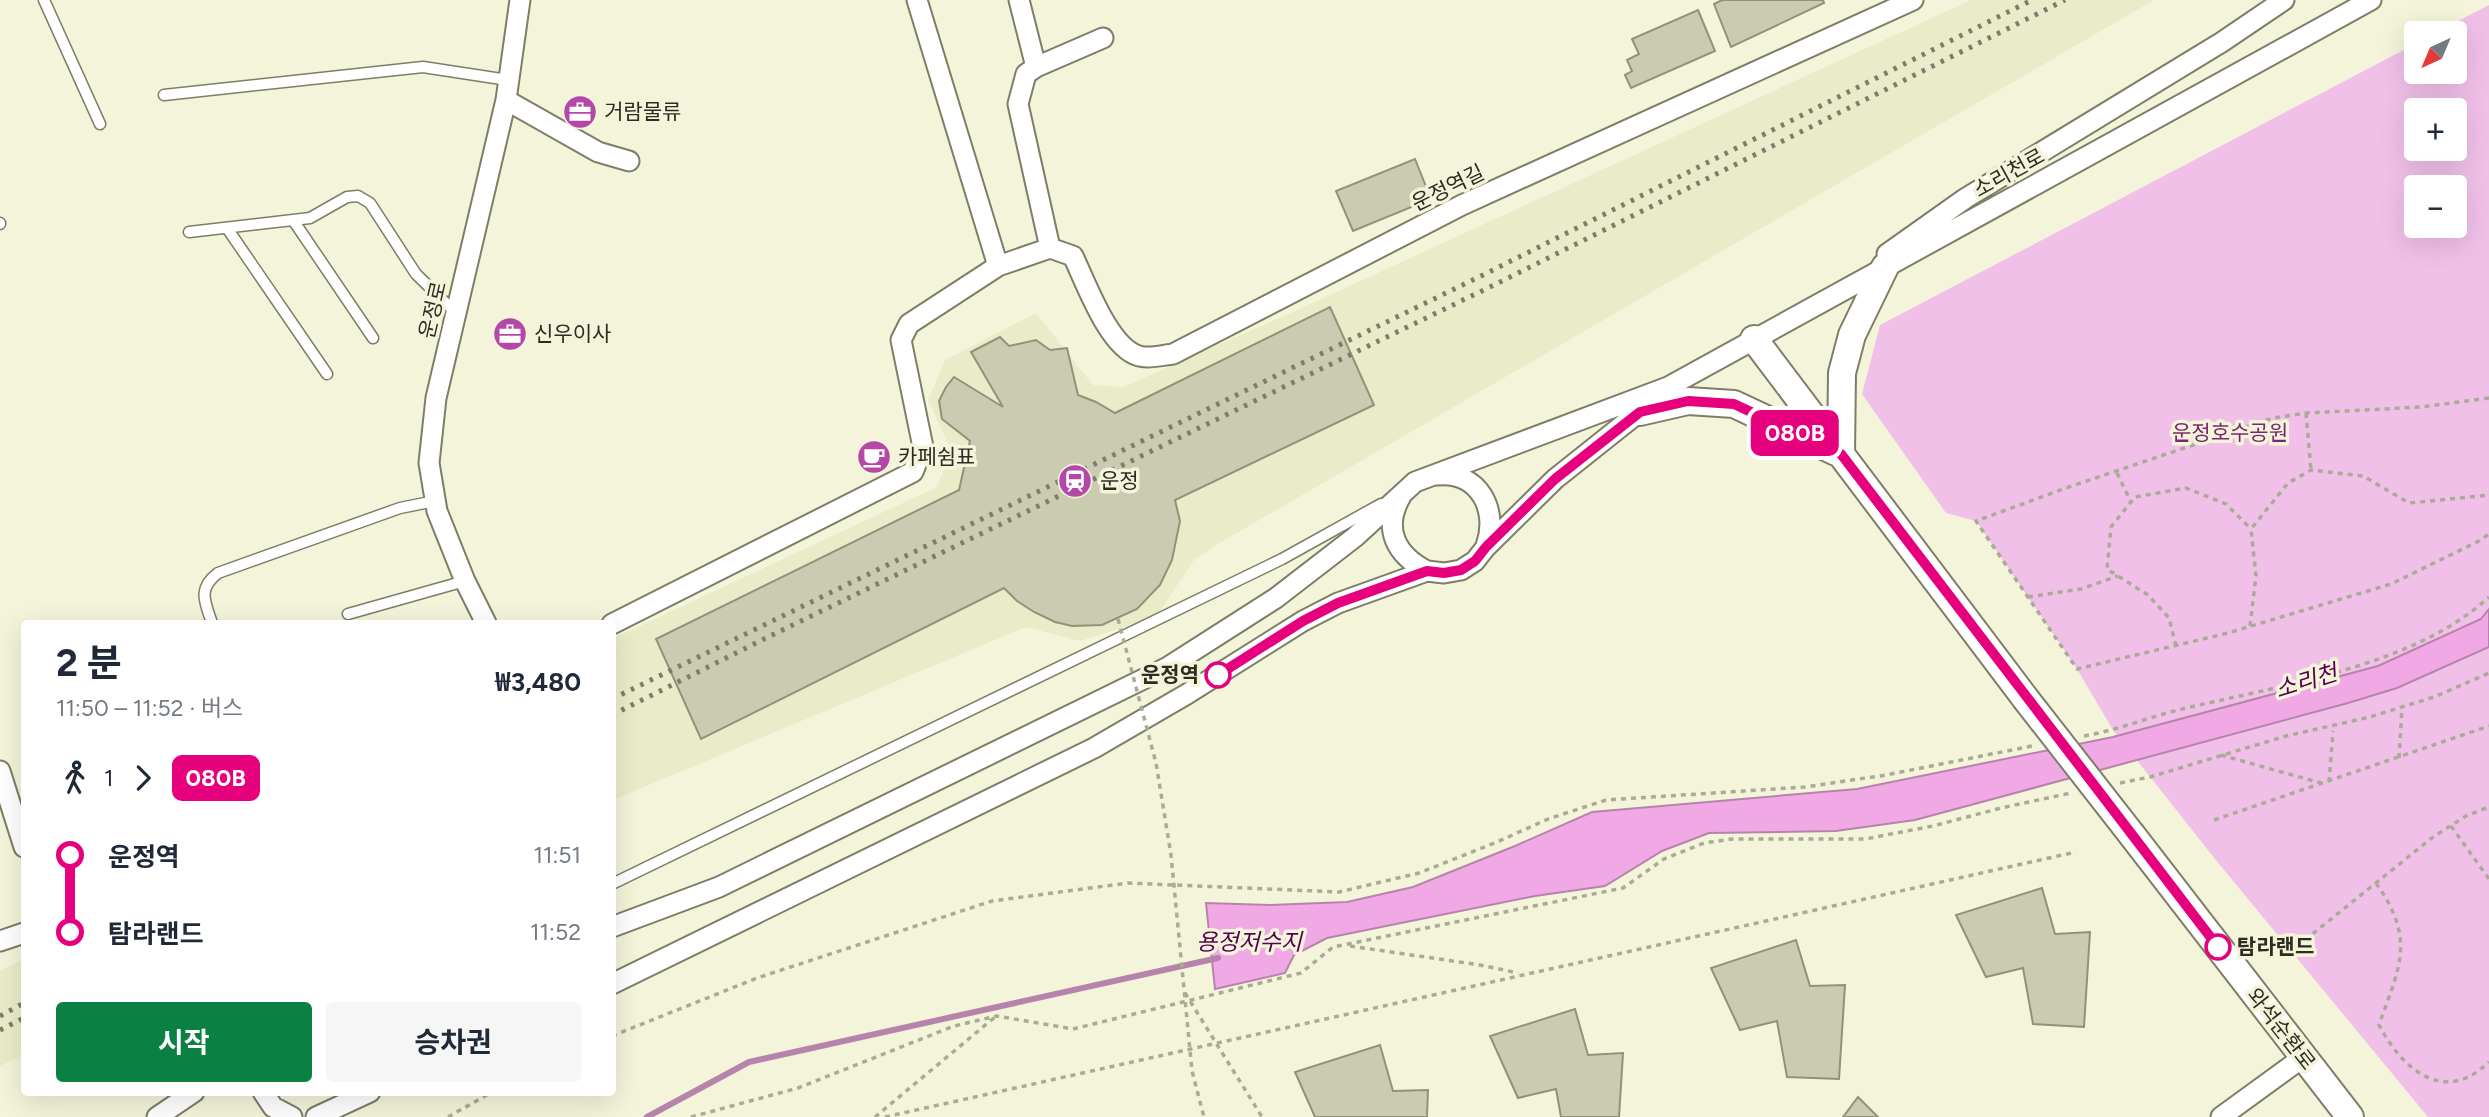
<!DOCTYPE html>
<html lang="ko">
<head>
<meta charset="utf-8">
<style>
	body { margin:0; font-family:Figtree,"Noto Sans KR",sans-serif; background:#f6f6f7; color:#1f2937; height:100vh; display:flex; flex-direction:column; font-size:26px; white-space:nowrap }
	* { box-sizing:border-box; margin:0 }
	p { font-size:23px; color:#747a83 }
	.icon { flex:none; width:38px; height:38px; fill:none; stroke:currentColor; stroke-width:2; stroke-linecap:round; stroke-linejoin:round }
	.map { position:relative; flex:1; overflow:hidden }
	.sheet { position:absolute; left:21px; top:620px; width:595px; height:476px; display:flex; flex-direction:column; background:#fff; border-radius:7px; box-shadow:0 7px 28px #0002 }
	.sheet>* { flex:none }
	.badge { padding:0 14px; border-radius:10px; font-size:24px; line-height:46px }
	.needle { width:46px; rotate:224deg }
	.fabs { position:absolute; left:2404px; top:21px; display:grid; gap:14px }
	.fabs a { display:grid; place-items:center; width:63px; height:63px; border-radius:7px; background:#fff; box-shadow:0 7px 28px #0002; font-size:35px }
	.map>.badge { position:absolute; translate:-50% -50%; box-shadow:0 0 0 4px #fff }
	.legs { display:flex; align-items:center; gap:10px; height:77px; padding:0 35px; font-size:23px }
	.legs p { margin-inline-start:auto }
	.summary { display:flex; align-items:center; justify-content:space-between; height:119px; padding:0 35px }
	h1 { font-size:38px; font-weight:700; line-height:52px }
	.action { display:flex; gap:14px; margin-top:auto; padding:14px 35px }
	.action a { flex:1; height:80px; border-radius:7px; background:#0b8043; color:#fff; font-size:28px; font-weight:700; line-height:80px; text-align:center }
	.action a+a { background:#f6f6f7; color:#1f2937 }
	ul { padding:0 35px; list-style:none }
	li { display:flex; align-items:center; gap:24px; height:77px; font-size:26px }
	li i { display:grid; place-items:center; width:10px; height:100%; margin:0 9px; background:currentColor }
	li i::after { content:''; width:18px; height:18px; margin:-9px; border:5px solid; border-radius:50%; background:#fff }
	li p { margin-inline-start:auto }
	li:first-child i { background:linear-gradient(#0000 50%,currentColor 0) }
	li:last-child i { background:linear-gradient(currentColor 50%,#0000 0) }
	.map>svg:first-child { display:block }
	.built { fill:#eaecc9 }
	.green { fill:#f1c0e9; fill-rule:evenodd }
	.water { fill:#f1a9e6; stroke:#b684ab; stroke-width:2 }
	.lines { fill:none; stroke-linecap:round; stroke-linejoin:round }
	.stream { stroke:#b684ab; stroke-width:6 }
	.building { fill:#cacbb1; stroke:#919379; stroke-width:2 }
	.lane-casing { stroke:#7d7e66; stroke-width:13 }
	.street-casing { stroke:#7d7e66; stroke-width:23 }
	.secondary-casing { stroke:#7d7e66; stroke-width:30 }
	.path { stroke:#aaab96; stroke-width:3.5; stroke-dasharray:5 5; stroke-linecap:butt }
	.lane { stroke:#fff; stroke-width:10 }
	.street { stroke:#fff; stroke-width:19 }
	.secondary { stroke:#fff; stroke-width:26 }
	.rail { stroke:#7c7d6c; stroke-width:5; stroke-dasharray:3.5 7; stroke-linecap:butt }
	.secondary-bridge-casing { stroke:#7d7e66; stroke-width:30; stroke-linecap:butt }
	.path-bridge { stroke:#aaab96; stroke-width:3.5; stroke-dasharray:5 5; stroke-linecap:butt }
	.secondary-bridge { stroke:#fff; stroke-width:26 }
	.line-1-casing { stroke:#fff; stroke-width:16 }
	.line-1 { stroke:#e6007e; stroke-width:10 }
	.stop-1-dot { fill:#fff; stroke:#e6007e; stroke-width:3.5 }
	.labels { text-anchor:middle; stroke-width:7; stroke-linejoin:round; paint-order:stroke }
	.poi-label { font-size:21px; fill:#2c2c22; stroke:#f3f4d9; text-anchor:start }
	.street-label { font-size:21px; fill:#2c2c22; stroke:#f3f4d9 }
	.park-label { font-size:21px; fill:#792771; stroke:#f3f4d9 }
	.stop-label { font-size:21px; font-weight:bold; fill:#2c2c22; stroke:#f3f4d9; text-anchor:end }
	.water-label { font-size:23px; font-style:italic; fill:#570051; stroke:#f3f4d9 }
</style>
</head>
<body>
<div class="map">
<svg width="2489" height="1117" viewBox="0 0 2489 1117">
	<rect width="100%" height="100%" fill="#f3f4d9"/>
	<path class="built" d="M1971,0H2154L1218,544L1194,560L1156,617L1080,641L1026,627L613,800L612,639L937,487L951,450L928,400L945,360L1036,313L1093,385L1123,387L1293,312Z
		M24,959V1054L0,1066V971Z"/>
	<path class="green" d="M2489,5V1117H2428L2215,859L2113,730L2077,669L1976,521L1946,513L1862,394L1880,325L2417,43V72H2455V33H2435ZM2417,110H2455V149H2417ZM2417,187H2455V226H2417Z"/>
	<path class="water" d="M2489,609V647L2397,688L2348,703L1915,820L1836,831L1709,833L1662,851L1605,886L1535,896L1327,938L1294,955L1285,973L1215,989L1206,903L1270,905L1347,902L1413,887L1515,846L1592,812L1857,789L2113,737L2378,666L2481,619Z"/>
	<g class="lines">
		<path class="stream" d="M647,1117L749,1062L1218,958"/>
	</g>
	<path class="building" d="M1722,0H1823L1824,3L1731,47L1714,4Z
		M1698,10L1715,51L1631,88L1625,75L1632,71L1627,60L1639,54L1632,39Z
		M1415,159L1431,199L1353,231L1336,191Z
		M1330,307L1374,405L1175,500L1180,521L1172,560L1160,585L1137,609L1102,625L1072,626L1055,622L1034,612L1017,601L1004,588L701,739L656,639L959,490L970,441L942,419L939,401L946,387L954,377L1003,407L971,352L1000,337L1009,346L1036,340L1050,350L1067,348L1078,395L1096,402L1115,413Z
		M2042,888L2055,934L2090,932L2084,1027L2033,1024L2023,968L1986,977L1956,915Z
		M1796,940L1810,986L1845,985L1839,1079L1787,1077L1777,1021L1740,1030L1711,968Z
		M1575,1009L1588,1055L1623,1053L1619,1117H1561L1556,1089L1518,1098L1490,1036Z
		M1380,1045L1393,1091L1428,1090L1427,1117H1315L1295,1072Z
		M1858,1097L1878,1117H1843Z"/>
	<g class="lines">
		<g class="lane-casing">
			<path id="lane" d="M44,0L100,124
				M164,95L423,67L508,80
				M293,220L373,338
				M0,223V224
				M227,228L327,374
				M189,232L310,218L347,197L358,196L370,203L416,274L455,312
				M348,614L465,581
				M212,623C205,602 197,589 218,573L400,508L435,501
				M612,884L1282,559L1381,504"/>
		</g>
		<g class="street-casing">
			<path id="street" d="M917,0L998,266
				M1019,0L1036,67
				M506,100L598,152L629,161
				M1050,248L1018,104L1026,74L1036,67L1103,38
				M1887,254L1966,198L2222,42L2284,0
				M1437,475C1479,471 1499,510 1486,546
				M1401,496C1382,529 1396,555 1427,571
				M486,623L465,581L437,511L429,463L436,398L506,100L520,0
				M612,624L913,472L923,447L901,340L909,324L998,266L1050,248L1073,256C1086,283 1109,348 1139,356C1149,359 1163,355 1173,354L1462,205L1913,0
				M0,771L24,847
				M612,927L719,887L1168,667L1276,598L1355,537L1415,482L1668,387L2371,0
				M0,941L24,933
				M612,984L1094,748L1187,694L1303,621L1338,603L1427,571L1444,573L1461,570L1475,561L1486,547L1555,479L1648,405
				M263,1092L273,1107L292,1117
				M157,1117L194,1092
				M316,1117L370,1092
				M2221,1117L2302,1058"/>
		</g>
		<g class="secondary-casing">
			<path id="secondary" d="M1754,339L2025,698
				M1640,412L1688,401L1734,404L1836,452
				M1841,454L1842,373L1852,335L1885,267
				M2132,835L2350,1117"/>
		</g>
		<path class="path" d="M2489,398L2421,407L2306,413L2273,418L2066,488L1976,521L2077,669L2228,633L2391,584L2479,541L2489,534
			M2306,413L2311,470
			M2117,473L2131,502
			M2028,597L2081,589L2118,576
			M2250,626L2256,576L2251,529L2288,483L2311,470L2363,476L2409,503L2489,495
			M2176,646L2169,618L2148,595L2107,569L2111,527L2135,497L2186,488L2226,504L2251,529
			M2084,736C2118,730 2149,717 2182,709C2278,686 2415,666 2489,597
			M2221,755L2321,783
			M2399,758L2402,707
			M2329,782L2333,731
			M2120,783L2150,777L2286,736L2370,717L2434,697L2489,673
			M2214,820L2489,726
			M2451,826L2489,879
			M2376,883C2416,940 2400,965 2379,1025C2402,1069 2444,1106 2489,1062
			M2305,940L2433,837L2466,816L2489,807
			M1350,946L1480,965L1518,973
			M612,1036L757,978L992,901L1128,883L1339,892L1419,873L1497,842L1548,819L1606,800L1805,787L1886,775L2032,746
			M448,1117L492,1092
			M691,1117L798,1088L954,1026L997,1016L1073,1029L1301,973L1333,947L1623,888L1664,859L1704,843L1732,839H1865L1933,826L2001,808L2071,793
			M875,1117L995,1017
			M885,1117L2076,852"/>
		<use href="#lane" class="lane"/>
		<use href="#street" class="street"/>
		<use href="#secondary" class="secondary"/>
		<path class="rail" d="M612,699L1481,276L2032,0
			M612,715L768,637L1492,286L2065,0
			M0,1016L24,1003
			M0,1030L24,1018"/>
		<g class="secondary-bridge-casing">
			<path id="secondary-bridge" d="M2025,698L2132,835"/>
		</g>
		<path class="path-bridge" d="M1118,619L1156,763L1171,855L1192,1071L1204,1117
			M1185,993L1262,1117"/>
		<use href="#secondary-bridge" class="secondary-bridge"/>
	</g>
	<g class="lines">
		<g class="line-1-casing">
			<path id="line-1" d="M1218,675L1303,621L1338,603L1427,571L1444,573L1461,570L1475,561L1486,547L1555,479L1640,412L1688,401L1734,404L1841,454L2218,947"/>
		</g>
		<use href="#line-1" class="line-1"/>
	</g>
	<defs>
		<g id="office-disc" transform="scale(1.75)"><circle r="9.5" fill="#b448a9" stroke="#f3f4d9"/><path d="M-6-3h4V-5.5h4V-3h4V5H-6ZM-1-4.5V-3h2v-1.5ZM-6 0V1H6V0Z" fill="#fff"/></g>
		<g id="cafe-disc" transform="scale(1.75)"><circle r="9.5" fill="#b448a9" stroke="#f3f4d9"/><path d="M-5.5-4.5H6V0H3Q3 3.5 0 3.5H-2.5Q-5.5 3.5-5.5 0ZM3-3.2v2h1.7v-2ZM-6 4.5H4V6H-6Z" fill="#fff"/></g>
		<g id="station-disc" transform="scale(1.75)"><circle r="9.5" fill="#b448a9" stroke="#f3f4d9"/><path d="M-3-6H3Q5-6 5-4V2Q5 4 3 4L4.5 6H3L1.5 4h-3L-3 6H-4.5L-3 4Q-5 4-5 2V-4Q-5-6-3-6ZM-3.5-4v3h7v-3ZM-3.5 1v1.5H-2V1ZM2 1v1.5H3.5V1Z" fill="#fff"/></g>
	</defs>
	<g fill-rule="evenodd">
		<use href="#office-disc" x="580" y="112"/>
		<use href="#office-disc" x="510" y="334"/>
		<use href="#cafe-disc" x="874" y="457"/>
		<use href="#station-disc" x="1075" y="481"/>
	</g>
	<g class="stop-1-dot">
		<circle cx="1218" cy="675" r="12"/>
		<circle cx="2218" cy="947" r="12"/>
	</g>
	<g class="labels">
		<g class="poi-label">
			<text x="604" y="119">거람물류</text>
			<text x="534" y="341">신우이사</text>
			<text x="898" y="464">카페쉼표</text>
			<text x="1100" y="488">운정</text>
		</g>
		<g class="street-label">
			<text transform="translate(2009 173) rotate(-29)" y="7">소리천로</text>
			<text transform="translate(1448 188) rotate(-26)" y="7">운정역길</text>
			<text transform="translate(433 310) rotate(-77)" y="7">운정로</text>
			<text transform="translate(2281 1029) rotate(52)" y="7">와석순환로</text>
		</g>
		<g class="park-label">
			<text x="2230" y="440">운정호수공원</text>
		</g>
		<g class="stop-label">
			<text x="1199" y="682">운정역</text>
			<text x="2237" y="954" text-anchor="start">탐라랜드</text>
		</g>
		<g class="water-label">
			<text transform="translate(2306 681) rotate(-17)" y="8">소리천</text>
			<text x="1249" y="950">용정저수지</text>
		</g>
	</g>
</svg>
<div class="fabs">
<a><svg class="needle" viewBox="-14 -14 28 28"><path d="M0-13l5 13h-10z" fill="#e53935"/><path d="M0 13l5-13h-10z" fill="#747a83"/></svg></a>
<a>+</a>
<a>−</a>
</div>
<b class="badge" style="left:1795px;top:433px;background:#e6007e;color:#fff">080B</b>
<section class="sheet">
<div class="summary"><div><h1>2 분</h1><p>11:50 – 11:52 · 버스</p></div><b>₩3,480</b></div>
<div class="legs"><svg class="icon" aria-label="walk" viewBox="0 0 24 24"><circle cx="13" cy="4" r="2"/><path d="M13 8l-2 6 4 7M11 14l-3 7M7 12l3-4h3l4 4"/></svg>1<svg class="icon" aria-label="forward" viewBox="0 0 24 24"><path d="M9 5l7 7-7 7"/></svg><b class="badge" style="background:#e6007e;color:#fff">080B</b></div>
<ul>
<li><i style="color:#e6007e"></i><b>운정역</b><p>11:51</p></li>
<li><i style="color:#e6007e"></i><b>탐라랜드</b><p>11:52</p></li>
</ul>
<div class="action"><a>시작</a><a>승차권</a></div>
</section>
</div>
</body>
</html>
